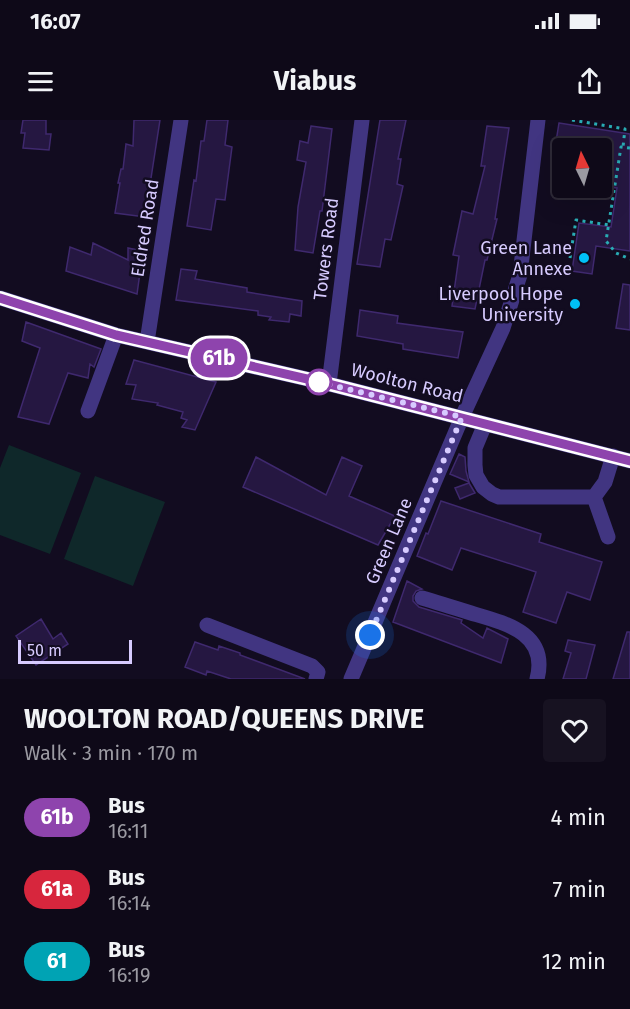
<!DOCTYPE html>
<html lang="en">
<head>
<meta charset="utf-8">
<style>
	body { margin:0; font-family:"Fira Sans",sans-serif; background:#171221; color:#f1f3f6; height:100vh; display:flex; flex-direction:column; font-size:22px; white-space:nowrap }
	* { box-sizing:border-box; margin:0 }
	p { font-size:20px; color:#9b9aa2 }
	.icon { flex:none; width:33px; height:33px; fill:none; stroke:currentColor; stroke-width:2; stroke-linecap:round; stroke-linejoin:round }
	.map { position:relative; height:559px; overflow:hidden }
	.panel { display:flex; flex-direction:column; background:#0e0918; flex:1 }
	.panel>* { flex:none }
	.badge { padding:0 12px; border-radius:20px; font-size:21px; line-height:39px }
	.needle { width:39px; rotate:355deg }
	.tools { position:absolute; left:552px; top:18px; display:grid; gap:12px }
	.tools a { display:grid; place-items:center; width:60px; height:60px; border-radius:6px; background:#0e0918; box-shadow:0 6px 24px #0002,0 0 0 2px #2e2a37; font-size:30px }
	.scale { position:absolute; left:18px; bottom:15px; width:114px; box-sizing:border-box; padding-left:6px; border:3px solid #d7cbff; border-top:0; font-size:16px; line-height:21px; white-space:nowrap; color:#d7cbff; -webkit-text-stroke:4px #120c20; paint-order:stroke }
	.you { position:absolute; width:30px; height:30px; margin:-15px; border:4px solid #fff; border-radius:50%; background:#1a73e8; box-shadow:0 0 0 9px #1a73e833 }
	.map>.badge { position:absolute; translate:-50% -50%; box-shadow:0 0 0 3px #fff }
	.round { display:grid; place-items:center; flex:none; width:63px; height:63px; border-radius:6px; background:#171221 }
	.overview { display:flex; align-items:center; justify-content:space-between; height:102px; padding:0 24px }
	h1 { font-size:28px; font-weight:700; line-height:45px }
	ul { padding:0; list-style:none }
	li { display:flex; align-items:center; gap:18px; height:72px; padding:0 24px }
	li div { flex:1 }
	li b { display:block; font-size:22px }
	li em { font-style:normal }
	li .badge { min-width:66px; font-weight:700; text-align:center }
	.status { display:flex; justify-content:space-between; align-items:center; height:42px; padding:0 30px; background:#0e0918; direction:ltr }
	.status svg { height:16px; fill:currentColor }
	header { display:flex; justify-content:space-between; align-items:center; height:78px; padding:0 24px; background:#0e0918; font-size:27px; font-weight:700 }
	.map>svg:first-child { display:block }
	.green { fill:#0f282a }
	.building { fill:#251741; stroke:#3f296e; stroke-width:1.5 }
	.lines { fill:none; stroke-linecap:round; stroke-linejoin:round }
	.path { stroke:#29acb4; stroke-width:3; stroke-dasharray:3 4.5; stroke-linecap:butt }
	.minor { stroke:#413581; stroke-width:15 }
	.line-casing { stroke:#fff; stroke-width:14 }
	.line { stroke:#8e44ad; stroke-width:9 }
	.walk { stroke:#d7cbff; stroke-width:6; stroke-dasharray:0 10.8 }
	.poi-dot { fill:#00c0f6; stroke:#120c20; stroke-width:2 }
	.stop-dot { fill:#fff; stroke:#8e44ad; stroke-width:3 }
	.labels { text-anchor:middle; stroke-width:5; stroke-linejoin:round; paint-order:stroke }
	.street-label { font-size:18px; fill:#d7cbff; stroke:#120c20 }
	.poi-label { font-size:18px; fill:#d7cbff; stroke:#120c20; text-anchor:end }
</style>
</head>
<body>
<div class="status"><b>16:07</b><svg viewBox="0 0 49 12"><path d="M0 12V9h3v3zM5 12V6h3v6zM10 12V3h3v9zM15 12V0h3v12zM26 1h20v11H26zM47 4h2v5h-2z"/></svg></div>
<header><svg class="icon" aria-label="menu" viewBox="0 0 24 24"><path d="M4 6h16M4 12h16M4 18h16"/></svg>Viabus<svg class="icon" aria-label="share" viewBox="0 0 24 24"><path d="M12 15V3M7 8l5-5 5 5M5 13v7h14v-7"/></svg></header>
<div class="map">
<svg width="630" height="559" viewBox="0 0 630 559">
	<rect width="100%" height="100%" fill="#120c20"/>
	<path class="green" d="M9,325L81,353L50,434L0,415V348Z
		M95,356L165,382L133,466L64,439Z"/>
	<path class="building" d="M23,0H46V14H51L49,30L23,28L25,13H21Z
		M134,0H160L145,97L115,93L120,63H118L121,49H123L126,24L133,26Z
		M207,0H228L225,25L232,27L225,80L216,79L211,110L187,106L194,60L196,61L201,21H204Z
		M380,0H406L398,39H401L397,64L403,66L391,120L385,119L380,147L357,144Z
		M559,3L630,14V131L596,126L592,154L572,151L579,103L611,107L617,68L602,66V28H555Z
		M311,6L332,9L322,91H320L313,133L295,130L298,87L306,42L297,40L300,21L308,23Z
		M487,6L509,8L495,99H497L487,140H485L475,189L452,186L459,136L453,135L462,91L473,94L485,46H481Z
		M93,123L128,140V128L143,131L137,174L66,151L70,127L91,135Z
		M181,149L197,151L195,159L247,168V172L302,181L301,196L290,194L289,202L269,200L271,197L258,195V191L176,180Z
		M623,164L630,165V210L616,208Z
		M360,190L398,196L397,203L463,212L458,238L403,229V224L357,216Z
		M26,202L101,229L94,247L90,244L88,258L68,253L49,304L18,297L40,228L22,221Z
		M134,240L216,262L195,310L182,307L187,300L181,298L183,292L157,285L158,283L132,279L136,265L126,264Z
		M459,334L465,337L466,351L469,362L450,354Z
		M256,337L326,375L342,337L362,346L349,376L395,396L378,425L243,367Z
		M469,363L475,373L460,379L455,368Z
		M441,381L541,414L539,422L602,442L590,480L567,472L556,503L523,492L536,452L461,428L452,450L417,436L426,413L428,414Z
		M407,461L422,469L416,471L413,476V481L419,487L462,500L461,503L483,518L487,508L508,519L501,543L393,502Z
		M41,499L53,519L61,513L68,524L36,545L16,516Z
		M627,512H630V559H613Z
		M568,520L595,525L586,559H563L571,533L565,531Z
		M195,522L218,530L219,526L240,533V535L305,559H231L207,551L206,555L185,547Z"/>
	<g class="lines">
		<path class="path" d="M572,0L625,9L623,27
			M630,28L621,27L606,121L616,133L630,139
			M570,138L576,100L609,105"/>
		<path class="minor" d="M0,178L116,215L329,264L630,341
			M147,222L181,0
			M329,264L362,0
			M88,291L116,215
			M485,304L475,328V345L476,355L483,367L492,374L499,377H594L605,362L613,336
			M594,377L608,417
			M422,478C439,483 455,488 471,493C505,503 549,513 537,559
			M207,505L312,546L318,552L316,559
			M351,559L462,297L503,208L520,155L538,0"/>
	</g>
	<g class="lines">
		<g class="line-casing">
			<path id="line" d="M0,178L116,215L329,264L630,341"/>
		</g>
		<use href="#line" class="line"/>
		<path class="walk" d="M319,262L462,297L370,515"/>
	</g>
	<g class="poi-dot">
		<circle cx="584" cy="138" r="6"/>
		<circle cx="575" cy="184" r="6"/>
	</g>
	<circle class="stop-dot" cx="319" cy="262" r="12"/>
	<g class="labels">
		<g class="street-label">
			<text transform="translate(145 108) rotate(-81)" y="6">Eldred Road</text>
			<text transform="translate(326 129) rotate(-83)" y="6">Towers Road</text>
			<text transform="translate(407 263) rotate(14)" y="6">Woolton Road</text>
			<text transform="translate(389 421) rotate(-67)" y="6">Green Lane</text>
		</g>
		<g class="poi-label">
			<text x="572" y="134">Green Lane<tspan x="572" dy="21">Annexe</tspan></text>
			<text x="563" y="180">Liverpool Hope<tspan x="563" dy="21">University</tspan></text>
		</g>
	</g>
</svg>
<div class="tools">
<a><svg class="needle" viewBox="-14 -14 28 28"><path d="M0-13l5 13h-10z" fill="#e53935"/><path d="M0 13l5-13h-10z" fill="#9b9aa2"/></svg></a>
</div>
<div class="scale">50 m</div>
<div class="you" style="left:370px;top:515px"></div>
<b class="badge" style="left:219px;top:238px;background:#8e44ad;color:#fff">61b</b>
</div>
<section class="panel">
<div class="overview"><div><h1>WOOLTON ROAD/QUEENS DRIVE</h1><p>Walk · 3 min · 170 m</p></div><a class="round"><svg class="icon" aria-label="heart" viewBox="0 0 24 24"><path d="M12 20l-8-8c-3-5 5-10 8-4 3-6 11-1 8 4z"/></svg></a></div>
<ul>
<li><span class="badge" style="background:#8e44ad;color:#fff">61b</span><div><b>Bus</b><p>16:11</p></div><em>4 min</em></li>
<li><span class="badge" style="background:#d7263d;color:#fff">61a</span><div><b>Bus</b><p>16:14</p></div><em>7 min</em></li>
<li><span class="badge" style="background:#00a3b4;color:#fff">61</span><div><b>Bus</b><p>16:19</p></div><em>12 min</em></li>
</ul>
</section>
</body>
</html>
